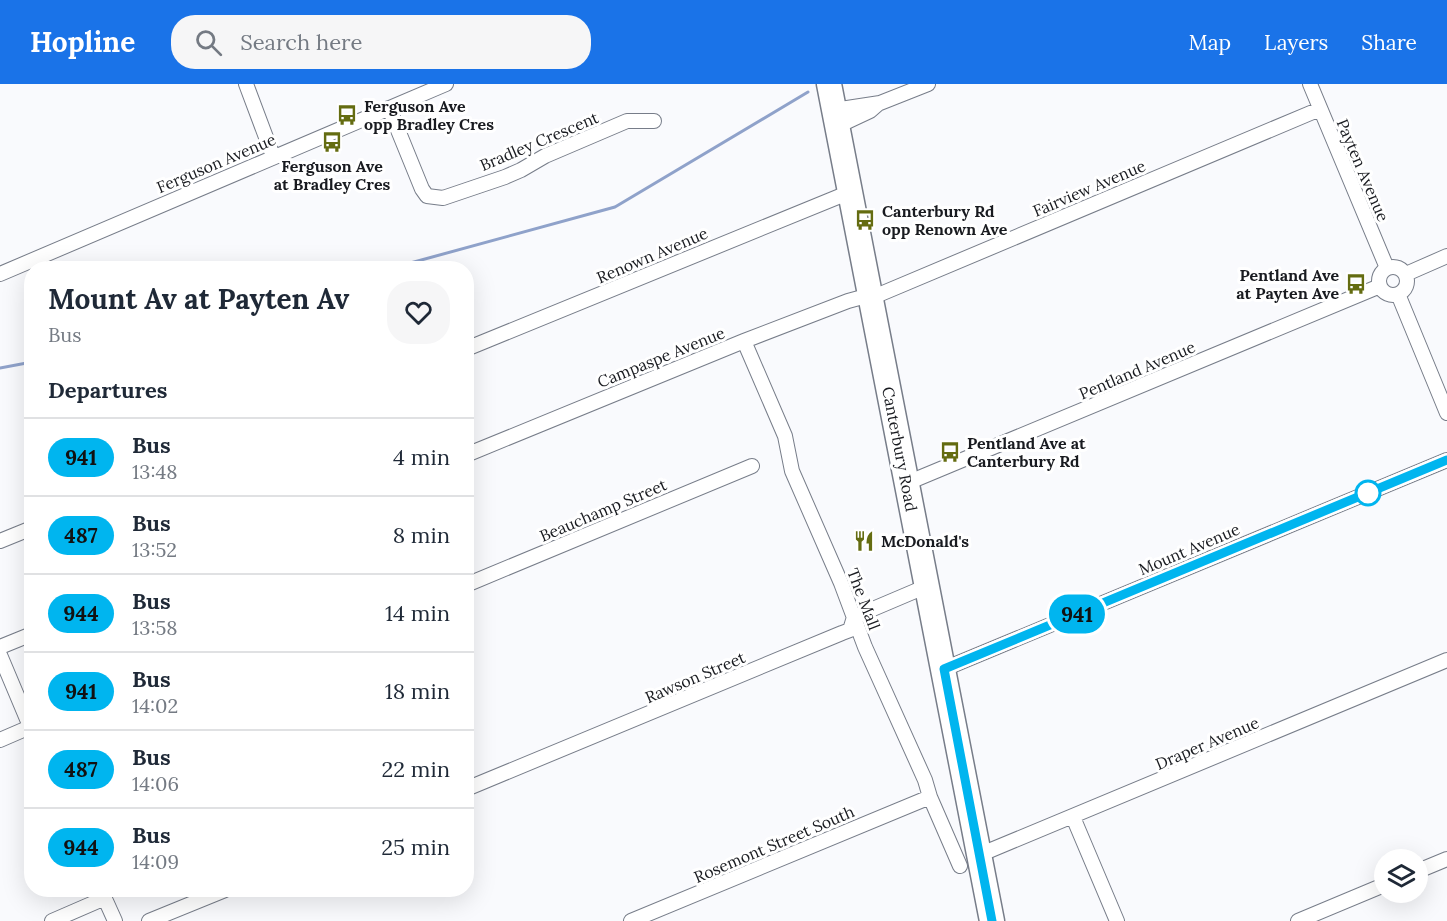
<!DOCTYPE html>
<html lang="en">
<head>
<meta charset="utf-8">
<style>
	body { margin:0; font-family:Lora,serif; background:#f6f6f7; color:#1f2937; height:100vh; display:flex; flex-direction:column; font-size:22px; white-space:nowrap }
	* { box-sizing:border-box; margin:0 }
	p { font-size:20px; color:#747a83 }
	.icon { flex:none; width:33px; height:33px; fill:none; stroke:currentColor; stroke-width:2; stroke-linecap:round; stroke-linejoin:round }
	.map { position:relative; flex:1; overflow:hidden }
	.drawer { position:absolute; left:24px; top:177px; width:450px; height:636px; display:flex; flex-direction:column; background:#fff; border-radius:24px; box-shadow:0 6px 24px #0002 }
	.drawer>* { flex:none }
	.badge { padding:0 12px; border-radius:20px; font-size:21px; line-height:39px }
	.fabs { position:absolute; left:1374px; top:765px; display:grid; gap:12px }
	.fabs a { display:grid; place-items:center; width:54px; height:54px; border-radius:50%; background:#fff; box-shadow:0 6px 24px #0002; font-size:30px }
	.map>.badge { position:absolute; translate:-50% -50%; box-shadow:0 0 0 3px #fff }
	h2 { padding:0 24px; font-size:22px; line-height:54px }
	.round { display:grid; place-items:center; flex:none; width:63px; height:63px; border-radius:24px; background:#f6f6f7 }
	.headline { display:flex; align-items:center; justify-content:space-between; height:102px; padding:0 24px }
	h1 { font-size:28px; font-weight:700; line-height:45px }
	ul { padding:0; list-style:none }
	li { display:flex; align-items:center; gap:18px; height:78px; padding:0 24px; border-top:2px solid #e0e1e3 }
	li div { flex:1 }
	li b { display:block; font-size:22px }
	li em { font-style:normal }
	li .badge { min-width:66px; font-weight:700; text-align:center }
	header { display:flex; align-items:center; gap:36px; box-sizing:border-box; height:84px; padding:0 30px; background:#1a73e8; color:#fff }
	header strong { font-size:28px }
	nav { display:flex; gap:33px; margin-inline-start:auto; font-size:21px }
	.search { width:420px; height:54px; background:#f6f6f7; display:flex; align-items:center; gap:15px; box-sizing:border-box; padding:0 21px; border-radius:24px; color:#747a83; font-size:22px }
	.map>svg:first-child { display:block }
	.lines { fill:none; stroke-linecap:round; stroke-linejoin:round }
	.stream { stroke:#8fa2ca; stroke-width:3 }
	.street-casing { stroke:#777d89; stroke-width:16 }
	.highway-casing { stroke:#777d89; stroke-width:27 }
	.street { stroke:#fff; stroke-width:14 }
	.highway { stroke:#fff; stroke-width:24 }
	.line-casing { stroke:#fff; stroke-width:14 }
	.line { stroke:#00b5ef; stroke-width:9 }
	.stop-dot { fill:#fff; stroke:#00b5ef; stroke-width:3 }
	.labels { text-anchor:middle; stroke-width:6; stroke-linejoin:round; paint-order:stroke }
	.poi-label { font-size:16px; font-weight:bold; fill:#191b20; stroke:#fff; text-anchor:start }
	.street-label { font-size:16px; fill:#191b20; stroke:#fff }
</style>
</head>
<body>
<header>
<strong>Hopline</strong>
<div class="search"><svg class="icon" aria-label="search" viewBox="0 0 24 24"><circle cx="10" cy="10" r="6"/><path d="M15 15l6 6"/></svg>Search here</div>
<nav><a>Map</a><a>Layers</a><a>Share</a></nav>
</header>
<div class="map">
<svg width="1447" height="837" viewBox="0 0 1447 837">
	<rect width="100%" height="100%" fill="#f9fafd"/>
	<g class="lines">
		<path class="stream" d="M392,184L615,123L808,8
			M0,284L32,278"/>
		<g class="street-casing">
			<path id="street" d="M246,0L273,72
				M1310,0L1387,184
				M389,24L422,105L427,112L443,114L505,93L521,86L545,72L627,37H654
				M834,26L880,19L928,0
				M838,42L870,27L878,20
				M1379 197a14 14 0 1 1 28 0a14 14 0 1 1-28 0Z
				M0,190L446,0
				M1406,190L1447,172
				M1398,210L1447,329
				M871,214L1320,25
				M744,257L785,352L792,387L841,499L865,563L925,696L930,713L960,782
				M466,265L850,108
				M466,371L744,257L848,217L870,211
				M907,399L1380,202
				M0,457L32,444
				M466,501L752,382
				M0,563L32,550
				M0,571L32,647
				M944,585L1447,376
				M0,656L30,643
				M466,705L842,549L850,546L854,533L927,502
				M1073,733L1117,837
				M979,771L1447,576
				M1418,787L1447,775
				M101,806L115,837
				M52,837L105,814
				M149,837L225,806
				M631,837L930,713
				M1298,837L1384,801"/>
		</g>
		<g class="highway-casing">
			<path id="highway" d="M829,0L992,837"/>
		</g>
		<use href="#street" class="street"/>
		<use href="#highway" class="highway"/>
	</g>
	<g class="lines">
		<g class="line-casing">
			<path id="line" d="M992,837L944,585L1447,376"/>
		</g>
		<use href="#line" class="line"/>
	</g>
	<defs>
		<g id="bus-bare" transform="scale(1.62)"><path d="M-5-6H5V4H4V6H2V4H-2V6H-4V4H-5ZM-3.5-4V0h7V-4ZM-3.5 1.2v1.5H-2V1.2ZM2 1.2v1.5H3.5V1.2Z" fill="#646c11" stroke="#fff" stroke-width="2.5" paint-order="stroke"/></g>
		<g id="restaurant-bare" transform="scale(1.62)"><path d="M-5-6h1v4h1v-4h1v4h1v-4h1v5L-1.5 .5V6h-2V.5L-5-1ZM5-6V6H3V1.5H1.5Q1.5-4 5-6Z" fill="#646c11" stroke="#fff" stroke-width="2.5" paint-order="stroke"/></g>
	</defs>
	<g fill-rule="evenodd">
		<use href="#bus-bare" x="347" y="31"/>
		<use href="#bus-bare" x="332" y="58"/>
		<use href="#bus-bare" x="865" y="136"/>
		<use href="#bus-bare" x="1356" y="200"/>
		<use href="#bus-bare" x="950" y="368"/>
		<use href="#restaurant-bare" x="864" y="457"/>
	</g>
	<circle class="stop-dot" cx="1368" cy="409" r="12"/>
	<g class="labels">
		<g class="poi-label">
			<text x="364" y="28">Ferguson Ave<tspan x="364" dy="18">opp Bradley Cres</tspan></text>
			<text x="332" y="88" text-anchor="middle">Ferguson Ave<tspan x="332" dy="18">at Bradley Cres</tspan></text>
			<text x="882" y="133">Canterbury Rd<tspan x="882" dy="18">opp Renown Ave</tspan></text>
			<text x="1339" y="197" text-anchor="end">Pentland Ave<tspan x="1339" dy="18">at Payten Ave</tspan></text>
			<text x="967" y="365">Pentland Ave at<tspan x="967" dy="18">Canterbury Rd</tspan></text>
			<text x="881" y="463">McDonald's</text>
		</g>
		<g class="street-label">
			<text transform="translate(539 57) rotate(-23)" y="6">Bradley Crescent</text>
			<text transform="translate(216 79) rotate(-23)" y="6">Ferguson Avenue</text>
			<text transform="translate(1363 86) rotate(67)" y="6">Payten Avenue</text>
			<text transform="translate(1089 104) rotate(-23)" y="6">Fairview Avenue</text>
			<text transform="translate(652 171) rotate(-23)" y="6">Renown Avenue</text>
			<text transform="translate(661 273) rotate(-22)" y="6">Campaspe Avenue</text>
			<text transform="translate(1137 286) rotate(-23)" y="6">Pentland Avenue</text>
			<text transform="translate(900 365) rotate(79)" y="6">Canterbury Road</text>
			<text transform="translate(603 426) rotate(-23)" y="6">Beauchamp Street</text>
			<text transform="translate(1189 465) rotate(-23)" y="6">Mount Avenue</text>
			<text transform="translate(864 515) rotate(69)" y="6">The Mall</text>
			<text transform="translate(695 593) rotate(-23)" y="6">Rawson Street</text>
			<text transform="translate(1207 659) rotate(-23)" y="6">Draper Avenue</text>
			<text transform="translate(774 760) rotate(-23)" y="6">Rosemont Street South</text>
		</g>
	</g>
</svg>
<div class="fabs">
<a><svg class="icon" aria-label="layers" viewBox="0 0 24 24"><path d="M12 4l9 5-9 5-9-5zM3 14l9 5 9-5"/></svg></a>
</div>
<b class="badge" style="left:1077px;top:530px;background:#00b5ef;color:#111">941</b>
<section class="drawer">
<div class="headline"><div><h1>Mount Av at Payten Av</h1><p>Bus</p></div><a class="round"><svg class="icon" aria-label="heart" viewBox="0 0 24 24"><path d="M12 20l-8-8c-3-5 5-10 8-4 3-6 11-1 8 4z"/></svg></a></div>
<h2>Departures</h2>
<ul>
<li><span class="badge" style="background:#00b5ef;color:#111">941</span><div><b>Bus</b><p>13:48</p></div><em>4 min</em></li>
<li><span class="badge" style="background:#00b5ef;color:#111">487</span><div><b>Bus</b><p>13:52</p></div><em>8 min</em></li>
<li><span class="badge" style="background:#00b5ef;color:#111">944</span><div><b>Bus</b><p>13:58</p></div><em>14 min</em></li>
<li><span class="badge" style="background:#00b5ef;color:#111">941</span><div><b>Bus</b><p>14:02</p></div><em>18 min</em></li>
<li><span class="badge" style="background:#00b5ef;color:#111">487</span><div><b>Bus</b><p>14:06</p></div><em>22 min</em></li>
<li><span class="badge" style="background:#00b5ef;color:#111">944</span><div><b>Bus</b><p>14:09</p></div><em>25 min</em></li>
</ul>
</section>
</div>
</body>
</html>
